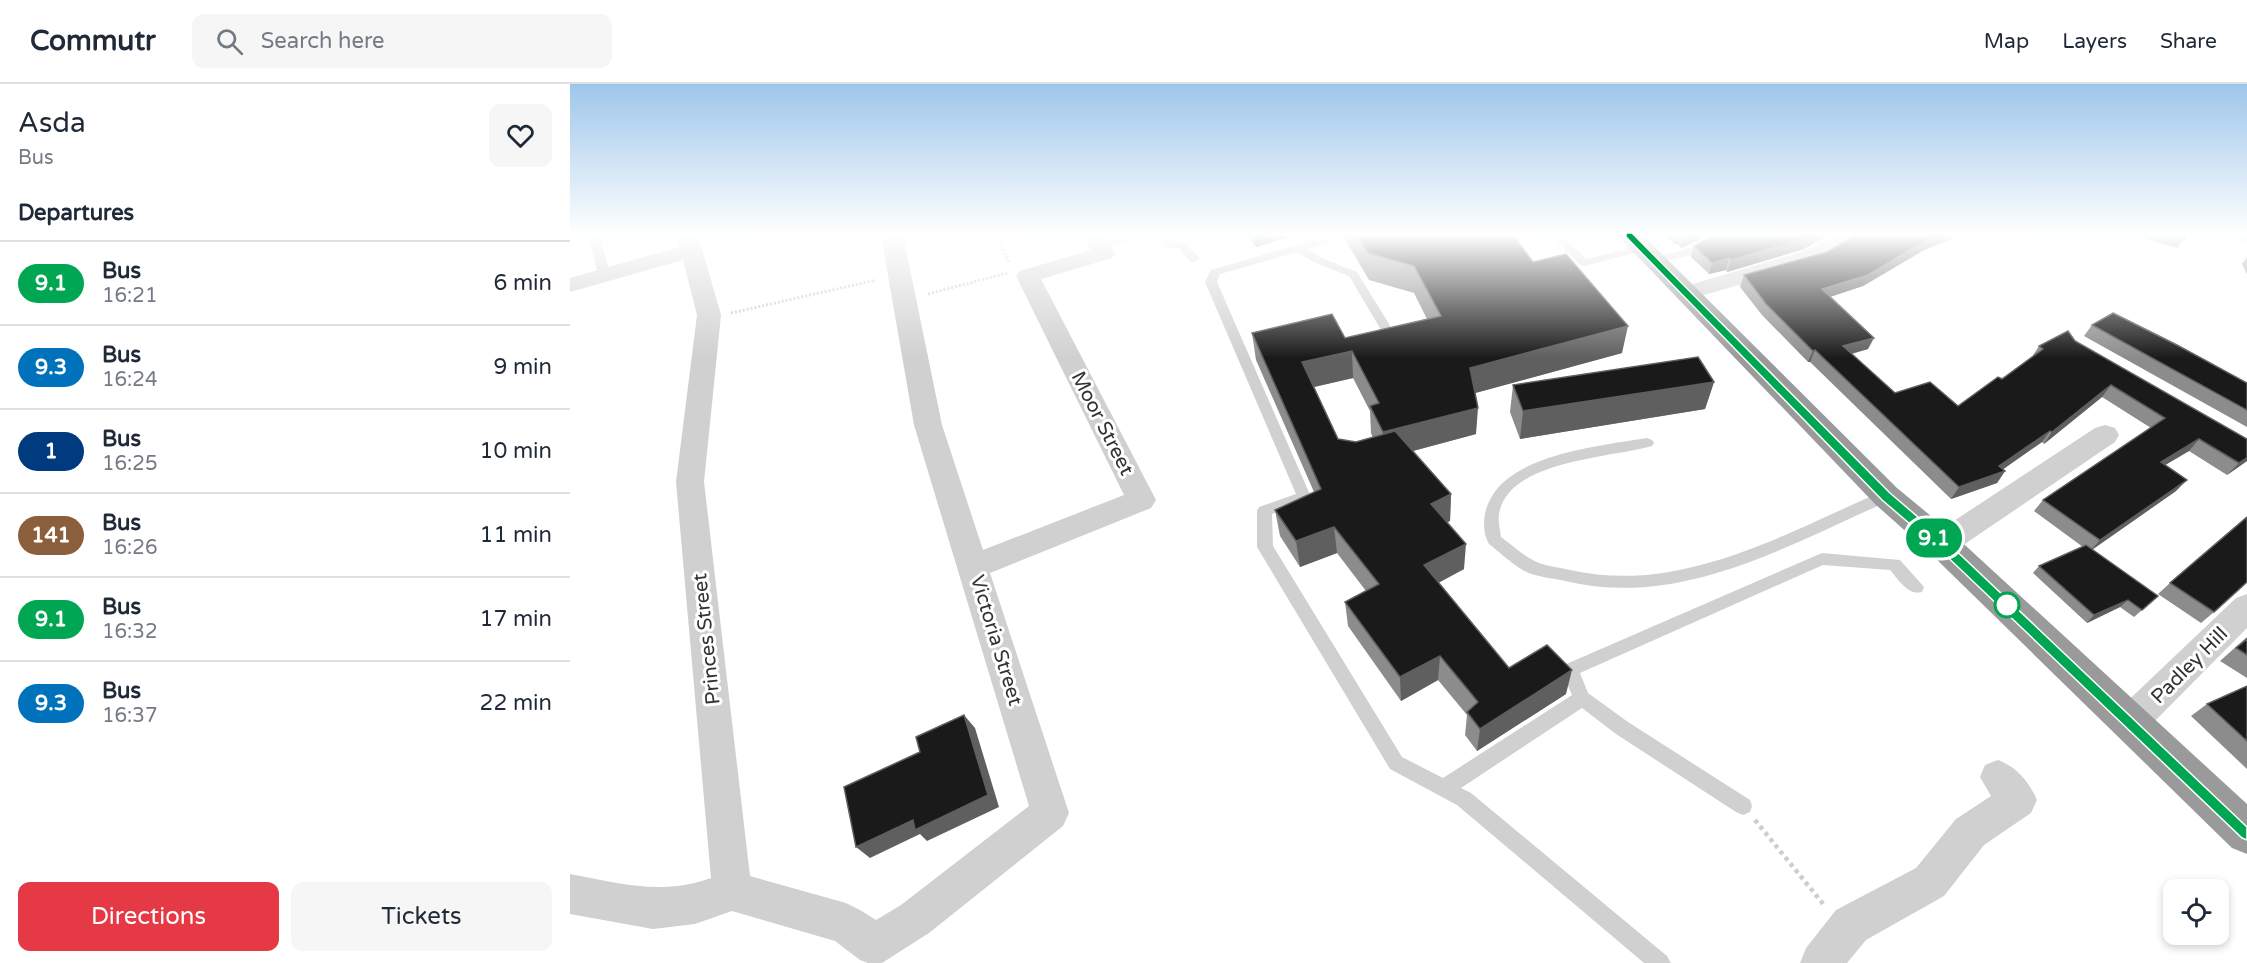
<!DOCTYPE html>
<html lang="en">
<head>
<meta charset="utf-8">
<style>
	body { margin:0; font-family:"Varela Round",sans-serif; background:#f6f6f7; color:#1f2937; height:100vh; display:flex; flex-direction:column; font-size:22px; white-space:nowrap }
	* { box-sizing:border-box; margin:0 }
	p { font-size:20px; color:#747a83 }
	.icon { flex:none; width:33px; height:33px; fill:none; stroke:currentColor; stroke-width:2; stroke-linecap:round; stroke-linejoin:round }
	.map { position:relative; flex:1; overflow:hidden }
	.drawer { display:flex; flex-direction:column; background:#fff; width:570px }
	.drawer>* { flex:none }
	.badge { padding:0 12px; border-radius:20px; font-size:21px; line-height:39px }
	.fabs { position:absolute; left:1593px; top:795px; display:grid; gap:12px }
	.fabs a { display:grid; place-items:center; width:66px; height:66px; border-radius:12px; background:#fff; box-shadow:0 3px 9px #0003; font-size:30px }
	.map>.badge { position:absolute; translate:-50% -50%; box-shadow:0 0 0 3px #fff }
	h2 { padding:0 18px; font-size:22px; line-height:54px }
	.round { display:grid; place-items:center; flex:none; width:63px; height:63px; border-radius:12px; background:#f6f6f7 }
	.headline { display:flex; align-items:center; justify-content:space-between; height:102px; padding:0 18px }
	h1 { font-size:28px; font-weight:600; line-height:45px }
	.button { display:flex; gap:12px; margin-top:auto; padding:12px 18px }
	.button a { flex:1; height:69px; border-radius:12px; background:#e63946; color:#fff; font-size:24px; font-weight:600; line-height:69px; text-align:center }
	.button a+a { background:#f6f6f7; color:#1f2937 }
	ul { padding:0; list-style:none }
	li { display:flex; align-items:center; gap:18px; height:84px; padding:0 18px; border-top:2px solid #e0e1e3 }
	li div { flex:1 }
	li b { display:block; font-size:22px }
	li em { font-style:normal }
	li .badge { min-width:66px; font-weight:700; text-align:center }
	header { display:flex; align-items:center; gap:36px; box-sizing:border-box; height:84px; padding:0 30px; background:#fff; border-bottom:2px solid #e0e1e3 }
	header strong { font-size:28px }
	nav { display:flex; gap:33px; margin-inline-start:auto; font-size:21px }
	.search { width:420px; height:54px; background:#f6f6f7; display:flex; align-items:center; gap:15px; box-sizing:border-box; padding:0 21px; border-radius:12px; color:#747a83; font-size:22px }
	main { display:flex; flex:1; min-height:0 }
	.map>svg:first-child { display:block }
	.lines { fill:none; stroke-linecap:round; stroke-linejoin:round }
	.path-far1 { stroke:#cdcdcd; stroke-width:3; stroke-dasharray:2 2; stroke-linecap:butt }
	.path { stroke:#cdcdcd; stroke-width:4.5; stroke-dasharray:4 4; stroke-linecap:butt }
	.lane { fill:#d0d0d0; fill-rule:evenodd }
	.street { fill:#d0d0d0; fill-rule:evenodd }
	.highway { fill:#9a9a9a; fill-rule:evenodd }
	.wall { fill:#8c8c8c; fill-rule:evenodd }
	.shaded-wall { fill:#5f5f5f }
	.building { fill:#1a1a1a; stroke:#5f5f5f; stroke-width:1.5 }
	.line { fill:#00a651; stroke:#fff; stroke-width:1.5 }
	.stop-dot { fill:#fff; stroke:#00a651; stroke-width:3 }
	.labels { text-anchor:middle; stroke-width:6; stroke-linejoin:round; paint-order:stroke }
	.street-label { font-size:20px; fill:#333; stroke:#fff }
</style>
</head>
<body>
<header>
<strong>Commutr</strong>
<div class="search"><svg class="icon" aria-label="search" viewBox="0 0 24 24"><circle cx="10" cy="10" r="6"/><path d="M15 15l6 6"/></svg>Search here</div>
<nav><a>Map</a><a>Layers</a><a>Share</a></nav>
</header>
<main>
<section class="drawer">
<div class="headline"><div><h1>Asda</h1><p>Bus</p></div><a class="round"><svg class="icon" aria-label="heart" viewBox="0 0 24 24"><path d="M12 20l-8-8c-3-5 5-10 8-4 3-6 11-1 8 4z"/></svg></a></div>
<h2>Departures</h2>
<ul>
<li><span class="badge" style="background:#00a651;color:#fff">9.1</span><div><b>Bus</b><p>16:21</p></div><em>6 min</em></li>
<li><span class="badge" style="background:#0072bc;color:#fff">9.3</span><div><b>Bus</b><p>16:24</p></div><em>9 min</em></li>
<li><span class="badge" style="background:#003b80;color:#fff">1</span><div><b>Bus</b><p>16:25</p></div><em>10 min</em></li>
<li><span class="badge" style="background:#8b5e3c;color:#fff">141</span><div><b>Bus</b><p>16:26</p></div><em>11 min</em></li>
<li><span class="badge" style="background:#00a651;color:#fff">9.1</span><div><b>Bus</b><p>16:32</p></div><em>17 min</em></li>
<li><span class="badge" style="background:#0072bc;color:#fff">9.3</span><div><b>Bus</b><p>16:37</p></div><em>22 min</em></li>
</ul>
<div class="button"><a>Directions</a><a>Tickets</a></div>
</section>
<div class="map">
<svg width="1677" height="879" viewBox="0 0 1677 879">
	<rect width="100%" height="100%" fill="#fff"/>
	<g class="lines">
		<path class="path-far1" d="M426,151L440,180
			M358,210L437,189
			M161,229L306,196"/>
		<path class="path" d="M1185,736L1254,821"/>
		<path class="lane" d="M19,151H30L40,191L38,193L34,194L28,191Z
			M558,151H575L530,166L524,163Z
			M589,151H600L605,158H616L630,175L624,178L620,177L609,164H598Z
			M761,151H779L738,165L752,174L787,188L830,258L828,261H820L779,192L744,178L727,168L650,190L647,198L741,413L739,417L702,430L703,462L832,673L873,694L1002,611L991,586L994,581L1252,469L1330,476L1354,503L1352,508C1338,512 1328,495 1320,486L1253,481L1010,589L1018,609L1058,638L1180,716L1182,722L1180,728L1173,731L1166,728L1046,650L1012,624L891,704L901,709L1097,872L1101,879H1074L887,721L820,685L687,463V427L689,423L726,410L635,198L641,186Z
			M981,151H992L1016,175L1072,161L1078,164L1076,166L1014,182L1010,181Z
			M1145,151H1159L1121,171L1084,179L1078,176L1080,174L1114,166Z
			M1077,354L1082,356L1084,359L1082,362C1041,374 938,376 929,430C928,438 930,446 931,453C941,460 950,469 961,475C971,482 988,483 1000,486C1110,511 1214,450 1311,408H1321L1323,412L1321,416C1218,461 1111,525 995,497C982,494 963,493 951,485C940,478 929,468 919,460C912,448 913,432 918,420C938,370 1030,362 1077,354Z"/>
		<path class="street" d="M106,151H128L151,231L134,398L180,792L276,819L290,826L306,836L331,821L459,722L344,341L311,151H333L372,341L413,466L554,411L446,192L450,187L521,166L512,151H534L545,169L542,174L471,195L586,416L581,424L420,489L499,729L493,742L359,849L312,879H298L290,876L265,857L162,827L125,840L83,845L0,830V790C50,799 91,812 141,794L106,398L127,231L113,176L0,208V194L109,163Z
			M1264,151H1291L1288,156L1251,177L1117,216L1109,214L1105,209L1109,204L1235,167Z
			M1661,151H1677V159L1664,156Z
			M1535,341L1545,344L1549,351L1545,358L1383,468L1372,472L1361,468L1357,460L1361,452L1525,344Z
			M1677,510V544L1573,649L1560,654L1547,649L1542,638L1547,627L1666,514Z
			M1428,676C1447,683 1459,698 1467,716L1461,729L1414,761L1374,812L1296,856L1277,879H1230L1236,864L1266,826L1346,784L1386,735L1421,712L1410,693L1415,681Z"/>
		<path class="highway" d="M1047,151H1073L1327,404L1384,451L1677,720V770L1662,764L1360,469L1305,420Z"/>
	</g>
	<path class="wall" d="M676,151H724L686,163Z
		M775,151H947V155L963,178L1052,269L905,309L906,350L843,367L881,410L880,437L877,438L894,485L868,499L939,584L996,610L907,667L895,651L897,631L868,596L831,617L778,542L775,518L796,507L767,469L730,483L710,452L705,426L744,408L686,276L682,249L775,254L857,235L844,209L799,196L775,155ZM783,294L800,327L801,349L803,354L786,358L768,355L744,303Z
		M1094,151H1139L1111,164L1107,160H1104Z
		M1567,151H1617L1608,164L1591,160Z
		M1124,162L1234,165L1157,188L1156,186L1139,190L1121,173Z
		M1354,166L1293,202L1260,213L1298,265L1282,270L1325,309L1388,322L1432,295L1462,273L1469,262L1505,257L1677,377L1657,391L1619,367L1595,381L1606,407L1522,466L1588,512L1564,533L1550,523L1517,539L1463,489L1469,482L1513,463L1464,427L1473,416L1581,344L1532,313L1474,360L1472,358L1433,385L1435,387L1427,399L1381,415L1240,278H1238L1192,231L1170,203L1174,191L1257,168Z
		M1677,173V190L1672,180Z
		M1522,241L1677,299V343L1514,252Z
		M1144,298L1135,325L950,355L940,328L943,301Z
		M1600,499L1644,528L1631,539L1588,510Z
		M1677,553V594L1650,577Z
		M1677,602V685L1621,632L1637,620Z"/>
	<path class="shaded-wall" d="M684,151H724L686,163Z
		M1106,151H1109L1107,160H1104Z
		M1120,151H1139L1111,164L1114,154Z
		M1243,151H1259L1234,165L1157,188L1161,176Z
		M1368,151H1393L1354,166L1293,202L1247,217L1252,205Z
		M1159,174L1156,186L1139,190L1142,179Z
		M1058,242L1052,269L898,311L900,284Z
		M1304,254L1298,265L1268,273L1273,262Z
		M1245,266L1240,278H1238L1243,267Z
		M782,267L783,294L735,305L732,278Z
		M1144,298L1135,325L950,355L953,327Z
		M1541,301L1532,313L1474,360L1482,348Z
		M908,324L906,350L813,375V348Z
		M1480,347L1472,358L1425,391L1435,387L1427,399L1381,415L1389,403Z
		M1629,355L1619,367L1580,390L1591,378Z
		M1677,374V377L1657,391L1669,379Z
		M1617,396L1606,407L1520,467L1530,456Z
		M881,410L880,437L861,446V420Z
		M764,443L767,469L730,483L726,457Z
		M896,460L894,485L853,507L854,481Z
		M1558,516L1550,523L1517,539L1524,531Z
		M870,572L868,596L831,617L830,593Z
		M1002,586L996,610L907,667L910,645Z
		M394,631L405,644L429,723L357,757L350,750L300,774L286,763Z"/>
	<path class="building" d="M787,151H943L963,178L996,170L1058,242L900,284L908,324L813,348L800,322L809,319L782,267L732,278L768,355L786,358L825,347L881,410L861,420L896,460L854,481L939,584L977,561L1002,586L910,645L897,628L908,618L870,572L830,593L775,518L809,500L764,443L726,457L705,426L751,405L682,249L762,230L775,254L871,232L844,182L798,169Z
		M1144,151H1243L1238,154L1161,176L1159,174L1142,179L1124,162Z
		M1286,151H1368L1360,154L1298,191L1252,205L1304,254L1273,262L1325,309L1360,298L1388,322L1428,293L1432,295L1473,265L1469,262L1498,247L1505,257L1677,355V374L1669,379L1629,355L1591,378L1617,396L1530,456L1473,416L1595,334L1541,301L1482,348L1480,347L1429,382L1435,387L1389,403L1245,266L1243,267L1196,220L1174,191L1257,168Z
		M1600,151H1617L1615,155Z
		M1543,229L1607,261L1677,299V326L1522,241Z
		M1128,273L1144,298L953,327L943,301Z
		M1677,433V498L1644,528L1600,499Z
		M1516,461L1588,512L1572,526L1558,516L1524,531L1469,482Z
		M1677,555V571L1666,564Z
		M1677,602V657L1637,620Z
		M394,631L418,711L345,746L343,736L286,763L274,703L350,668L346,653Z"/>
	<linearGradient id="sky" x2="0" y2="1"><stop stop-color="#9ec6ea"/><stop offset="0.55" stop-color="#fff"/><stop offset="1" stop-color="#fff" stop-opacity="0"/></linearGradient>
	<rect width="1677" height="274" fill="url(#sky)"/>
	<path class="line" d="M1056,149H1062L1320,409L1376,457L1677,743V756L1672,754L1368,464L1312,416L1056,153Z"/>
	<circle class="stop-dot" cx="1437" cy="521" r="12"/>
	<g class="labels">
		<g class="street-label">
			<text transform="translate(533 339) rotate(63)" y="7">Moor Street</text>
			<text transform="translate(136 555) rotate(-96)" y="7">Princes Street</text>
			<text transform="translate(427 556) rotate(73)" y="7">Victoria Street</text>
			<text transform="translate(1619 581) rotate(-45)" y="7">Padley Hill</text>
		</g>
	</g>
</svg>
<div class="fabs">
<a><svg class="icon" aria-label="locate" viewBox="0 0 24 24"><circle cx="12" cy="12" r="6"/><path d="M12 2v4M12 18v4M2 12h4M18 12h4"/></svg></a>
</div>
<b class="badge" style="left:1364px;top:454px;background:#00a651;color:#fff">9.1</b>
</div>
</main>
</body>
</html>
